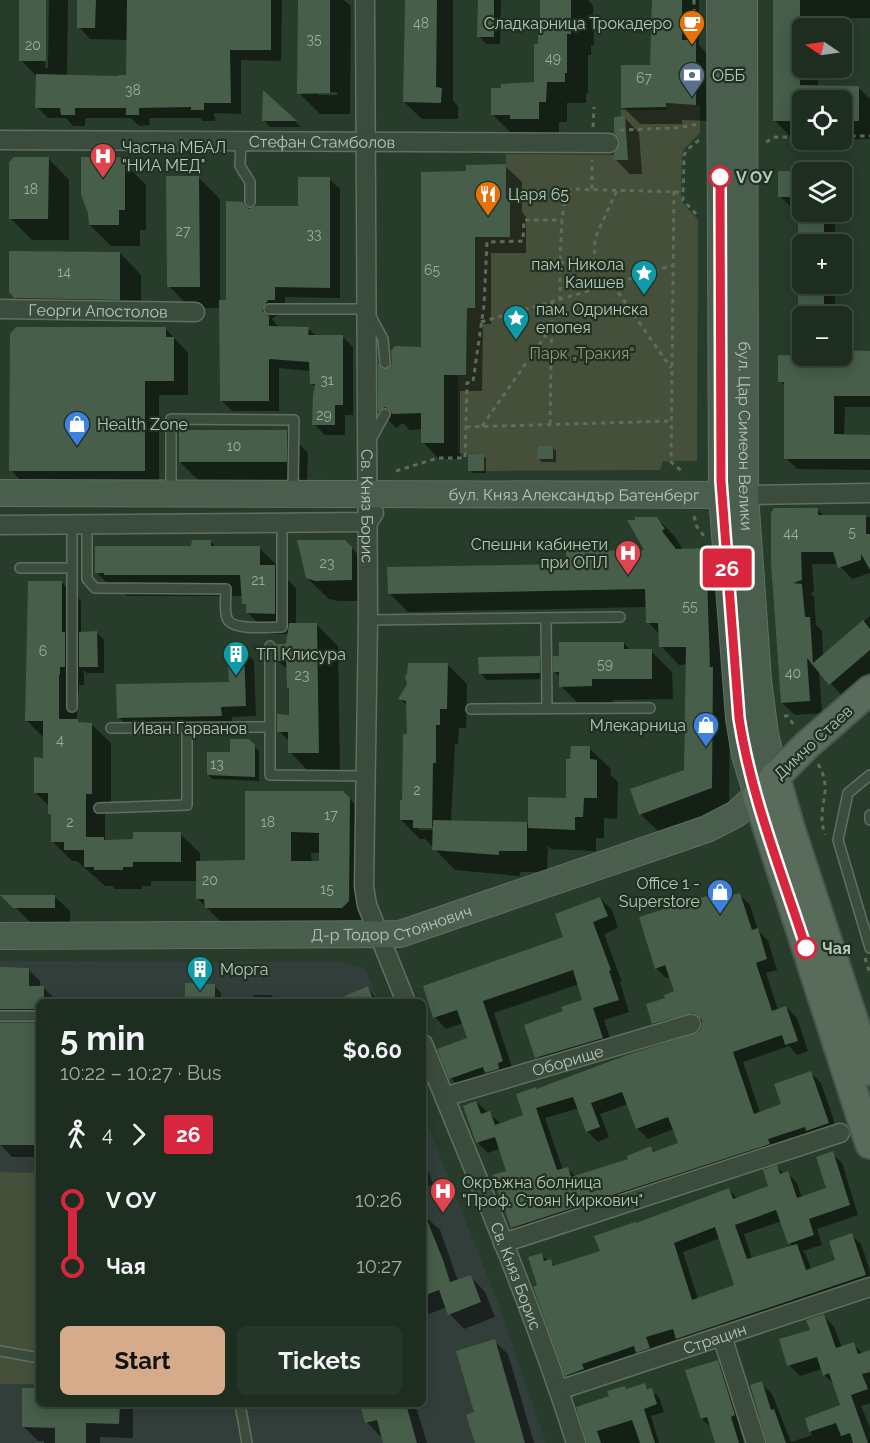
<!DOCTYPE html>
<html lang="en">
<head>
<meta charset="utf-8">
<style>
	body { margin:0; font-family:Raleway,sans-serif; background:#253529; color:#f1f3f6; height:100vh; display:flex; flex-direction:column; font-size:22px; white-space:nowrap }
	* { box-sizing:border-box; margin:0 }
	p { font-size:20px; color:#a0a8a5 }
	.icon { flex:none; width:33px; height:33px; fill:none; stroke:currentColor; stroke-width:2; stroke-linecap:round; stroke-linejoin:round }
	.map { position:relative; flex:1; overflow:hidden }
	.sheet { position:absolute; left:36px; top:999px; width:390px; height:408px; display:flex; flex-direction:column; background:#1d2d20; border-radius:9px; box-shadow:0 3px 15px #0003,0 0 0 2px #3b493e }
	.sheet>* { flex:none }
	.badge { padding:0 12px; border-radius:4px; font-size:21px; line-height:39px }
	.needle { width:39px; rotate:283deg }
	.buttons { position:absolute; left:792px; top:18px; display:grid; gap:12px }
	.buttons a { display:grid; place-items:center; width:60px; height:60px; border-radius:9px; background:#1d2d20; box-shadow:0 3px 15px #0003,0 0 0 2px #3b493e; font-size:30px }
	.map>.badge { position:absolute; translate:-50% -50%; box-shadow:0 0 0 3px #fff }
	.legs { display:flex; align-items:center; gap:9px; height:66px; padding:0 24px; font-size:20px }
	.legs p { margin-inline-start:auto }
	.headline { display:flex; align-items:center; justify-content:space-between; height:102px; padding:0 24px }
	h1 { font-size:33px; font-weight:700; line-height:45px }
	.primary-button { display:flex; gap:12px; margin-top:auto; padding:12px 24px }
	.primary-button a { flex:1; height:69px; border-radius:9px; background:#d6ab8b; color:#111; font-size:24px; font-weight:700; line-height:69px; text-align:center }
	.primary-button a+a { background:#253529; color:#f1f3f6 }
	ul { padding:0 24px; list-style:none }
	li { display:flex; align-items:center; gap:21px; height:66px; font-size:22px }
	li i { display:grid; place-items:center; width:9px; height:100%; margin:0 8px; background:currentColor }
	li i::after { content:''; width:15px; height:15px; margin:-8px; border:4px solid; border-radius:50%; background:#1d2d20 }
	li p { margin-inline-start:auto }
	li:first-child i { background:linear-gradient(#0000 50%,currentColor 0) }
	li:last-child i { background:linear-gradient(currentColor 50%,#0000 0) }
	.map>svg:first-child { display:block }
	.medical { fill:#323e3a }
	.green { fill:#454f39 }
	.shadow { fill:#0007; fill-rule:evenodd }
	.building { fill:#465e4a; fill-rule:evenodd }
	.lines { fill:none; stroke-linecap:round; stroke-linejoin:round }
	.lane-casing { stroke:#5f6f61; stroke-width:12 }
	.street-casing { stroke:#5f6f61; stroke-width:21 }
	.secondary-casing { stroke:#5f6f61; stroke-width:28 }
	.primary-casing { stroke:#47584a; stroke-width:32 }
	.path { stroke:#5e6c5a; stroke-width:3; stroke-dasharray:4.5 4.5; stroke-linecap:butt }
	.lane { stroke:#3b4c3d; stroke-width:9 }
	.street { stroke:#3b4c3d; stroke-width:18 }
	.secondary { stroke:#495e4d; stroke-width:26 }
	.primary { stroke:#596c5c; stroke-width:28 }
	.line-1-casing { stroke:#fff; stroke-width:14 }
	.line-1 { stroke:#d7263d; stroke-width:9 }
	.stop-1-dot { fill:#fff; stroke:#d7263d; stroke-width:3 }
	.labels { text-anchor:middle; stroke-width:4.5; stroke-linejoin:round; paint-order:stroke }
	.number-label { font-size:14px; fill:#9bad9e }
	.poi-label { font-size:16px; fill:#b7c7ba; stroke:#203122; text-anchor:start }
	.street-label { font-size:16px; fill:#b7c7ba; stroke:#203122 }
	.stop-label { font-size:16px; font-weight:bold; fill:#b7c7ba; stroke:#203122; text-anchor:start }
	.park-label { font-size:16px; fill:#9a9477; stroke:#203122 }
</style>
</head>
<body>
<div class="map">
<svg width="870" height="1443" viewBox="0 0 870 1443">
	<rect width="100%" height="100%" fill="#273c2a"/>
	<path class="medical" d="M0,961L343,962L365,968L379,1002H39V1404H423V1113L503,1315L546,1443H0Z"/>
	<path class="green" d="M667,103L700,105V133L684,149L682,154L681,196L683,203L698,220L697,461H663L660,470L484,471L483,454L458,453V375L466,374L467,308L475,307V237L509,198L506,199V154L614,155V142L620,141L621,110H666Z
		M0,1172L39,1173V1384H0Z"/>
	<path class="shadow" d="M21,0H46L45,68H48L49,0H68L67,77L128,76V40L90,39L79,27V0H282L281,61L241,60V114L214,113L215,121H203L200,118H149L150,125L139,126L131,118H85V126H73L66,118H48L37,107V77L21,60Z
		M299,0H344L351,6L350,114H320L299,93ZM318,92H337V95H318Z
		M405,0H453V101L458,106V119H422L404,102Z
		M479,0H501L500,44H486L479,36Z
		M541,0H588L593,6L594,45L591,46V55H588V93H586V103H567V122H559V140L514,136L492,114L536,83L541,36Z
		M653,0H699V45L712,59V121L682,120V124H640L623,107L651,67Z
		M774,0H870V18H818V28H802V68H818V87H858L870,99V139H842V100H802V139H793L774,120Z
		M264,93L301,127H270L264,120Z
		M625,118L639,133L642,174H630L616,160L620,149Z
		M48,158L69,180V240H32L10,218Z
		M119,158L146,185V230H140V246H111L90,225Z
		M505,166L522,182V212L526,217V253H491V324H483L482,391H460V459H439L423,442V429L410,430L403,423L396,428L380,412V367L383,371L390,369L422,349L468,172Z
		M780,172H824H802V212H835V244H802V284H835V316H802V356H842V352H870V407H845L844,436H870V470L797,469L786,458V387L780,381L799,357V207H791L780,196Z
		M199,178L220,199V301H227L243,203L250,210L299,207L329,179L340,189V298L285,297V310L272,319L279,328H308L316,336H342L353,347V415H345V435H325L314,424L316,388L312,384L311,371L279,368V411H232L222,401L221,308H190L169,286Z
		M120,253L141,275V320L37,319L10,292Z
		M166,329L188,353V395H159V485H25L11,470Z
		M286,431L308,453L307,483H201L180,462Z
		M552,447L556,451V462H542L539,459Z
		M483,455L486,458V473H473L470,470Z
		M817,509L825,517H870V573L852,579L838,564H812L814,592L810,593L814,597L816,625L822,631L823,656L870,616V672L842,696L819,670L822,713L795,715L782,703L772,563Z
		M657,518L675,537L682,548L678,550H706L724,568L730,687L729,806L659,832L640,814L686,771L687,664L679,665L661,646L660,635L648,622L647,607L408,612L390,594L646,552Z
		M210,541L217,548H259L281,569V573L296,588V624L317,625L338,646L340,774H311L290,752V742L279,731L290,716L288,670L278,661L288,645L289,634H269L248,613L243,596H127L125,594H118L97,573Z
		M345,541L373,570V601H338L329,599L307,578Z
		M61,582L81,601V633H97L104,640V673H87L84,670V685H79V693L77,694V720L81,724H91L111,743V813H105V840L134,841L180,834L200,853V862L246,861L343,792L371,821L370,922L227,928L198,899V881H151V886H142V889H115L112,886H105L77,861H72L52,841L53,816L49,813V806L35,792L45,759V739L27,721ZM311,853H321L320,863H312Z
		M624,643L631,651H651L672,672L673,699L613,700V707H582L561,686L560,677L555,672Z
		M243,650L254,661L256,716L232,717V727L130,729L119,717L230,683Z
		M539,657L546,665V679L487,680L480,673Z
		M448,665L467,684L466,728H459L458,744H455L451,822L527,823L529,826L567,799L589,748L611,769L610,775L618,782L617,819L604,818V838H596V851L551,849L548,846L547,872H520V876L455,870L425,839H420L401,820L408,736V706L400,699ZM417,827H440V830H420Z
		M248,740L259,751V781L213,779L208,775Z
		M723,893L728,898L739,894L750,905L758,930L768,941L777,970L766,973L778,1010L786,1007L797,1018L808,1051L797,1055L789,1046L743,1062L760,1113L783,1105L811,1073L821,1083L838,1133L523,1238L512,1228L494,1176L508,1172L500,1148L488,1153L478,1143L476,1102L500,1123L525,1116L537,1091L700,1033L703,1028V1023L664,1033L653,1023L667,999L675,992L670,977L666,978L656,968ZM628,1104L637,1128L648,1139L674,1129L679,1144L656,1153L651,1148L630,1160L576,1177L567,1168L563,1170L545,1118L579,1108L587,1131L598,1142L609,1137L600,1114Z
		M4,896L55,897L70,911V922H30Z
		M600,898L612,910L618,928L604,934L622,982H620L629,1012L604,1020L614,1050L548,1069L537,1057L565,1012L584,1001L579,984L494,1013L514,1073L462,1090L451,1078L439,1049L468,1039L463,1023L446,1029L435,1017L424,987L565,938Z
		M0,969L29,970L40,981V988H44L55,999V1002H39V1020L0,1013Z
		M214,985L221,993V1002H189L186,1000Z
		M368,988L379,1002H354Z
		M254,995H271L278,1002H254Z
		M39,1024V1157H12L0,1144V1077Z
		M832,1153L842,1163L858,1215L817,1229L822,1245L803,1251L806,1255L811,1269L837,1261L851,1235L861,1244L870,1271V1286L687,1348L678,1339L655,1347L658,1358L576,1385L567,1375L539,1286L541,1255L557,1267L601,1252L636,1225L729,1190L738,1199L770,1187L777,1167L784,1174L787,1173L797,1183L802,1198L828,1189ZM782,1221L789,1243L793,1246L752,1259L744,1234ZM720,1238L736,1286L698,1299L683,1252Z
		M423,1157L433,1184L423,1188Z
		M423,1216H425L440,1230L458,1281L471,1277L485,1292L495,1317L464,1329L450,1314L447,1307L423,1316Z
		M824,1316L834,1327L842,1348L853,1344L863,1354L870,1351V1403L861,1406L870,1428V1443H769L761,1383L772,1394L791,1442L812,1435L807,1419L842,1406L835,1385L824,1375L822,1369L800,1376L789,1365Z
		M494,1341L508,1354L534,1443H476V1413Z
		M717,1361L727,1371L744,1424L739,1426L744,1443H717L712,1428L702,1419L687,1371Z
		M644,1385L659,1397L664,1412L651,1416L659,1443H588L611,1397L625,1387L628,1390Z
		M39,1389V1404H133V1438L100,1437V1443H44V1441H38L23,1426Z
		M361,1404H415L427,1443H385L383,1437H381L367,1422Z"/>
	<path class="building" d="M19,0H46V61H19Z
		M77,0H96L95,28H77Z
		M127,0H271V50H230L231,103H204V110H191V107L139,108V115H126V108H75V115H61L60,108H35L36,74L119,76L118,75H126Z
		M298,0H330V93L297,94Z
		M405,0H437L436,87L442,88L441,103L403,102Z
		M478,0H494V37H477Z
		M540,0H571V34H567V73H565V82H547L546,102H539V119H510V115H491V88H501V84L534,82V44H538V35H540Z
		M652,0H682V40H696V105L666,103V107L621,108V65H650Z
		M773,0H800V85L859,86V121H842V100H802V121H773Z
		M263,90L297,121H262Z
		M625,116L628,160H614V153L619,148L620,142L618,137L614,133V117Z
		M14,157H49L48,219H9V162Z
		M81,157H120L125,163V210H119V225H89L88,213L81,195Z
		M506,164V199L510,198V237H475V308H467L466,375H444V443H421V413L392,414L390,410L385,407L378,412V364L383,369L389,368L392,363L391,351L395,346L421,347V172L466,171V165Z
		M778,171H802V197H778Z
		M166,176H199L200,287H167Z
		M298,177H330V288L275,287V300H268L262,310L265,314L269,316V326L309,327L308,335H343V405H335V425H312L313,395L315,384H310L309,362L269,359V401H220L219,300H226V201L243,202L245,206L249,209L256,206H298Z
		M798,212H824V244H798Z
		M9,251L120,252V300L14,298L9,292Z
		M798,284H824V316H798Z
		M16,327H166V337H174V381H145V471H9L10,334Z
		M842,350L870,351V396H834V434L870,435V459H784V382H778V355L842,356Z
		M179,430H287V462H179Z
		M538,446H553V459H537Z
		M468,454H484V471H468Z
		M774,508H818V515H866V534H870V570L861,554V560L838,568L833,552H801L802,580L793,583L802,584L805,617H810L813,663L863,620L870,629V650L829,685L807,658L810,701L781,703L771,563V513Z
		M635,517H657L665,529L662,531L676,549L706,548L710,667H713L712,788L639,815L630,789L684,770L686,647H659L658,623H646L645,589L388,594L387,567L566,564V551L644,550L627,520H635Z
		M192,540H211V546H260V565H275V614L246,613V604H242L240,575H104V573H95V546H191Z
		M297,540H345L352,547V580L315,581L306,578Z
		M28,581H62V632H65V667H60V675H59V719H78V722L92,723V794H86V837H104V840L133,839V832H181V862H133V867H123V870H94V867H84V850H64V842H51V814H48V793H34V757L43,758V721H25Z
		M289,623H317L319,753H288V732H277V714L289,715V688H287L286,661H277L276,644H286Z
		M97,631L98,667H79V632Z
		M559,642H624V649H652V679H592V686L559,687V672H553V656H559Z
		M244,648L246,706L221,707L222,716L117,718L116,684L229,682L227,649Z
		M540,656V673L479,674L478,657Z
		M408,663H448L447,709H440V725H436V763H433L432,828H413V820H400V800H402L403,734H407L406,701L398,699L407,684L405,676L407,674Z
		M230,739H249L255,745V777L207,775V752H230Z
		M571,746H590V759L597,760V798H584L583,817H575V830L528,828V797L566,798V759H570Z
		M245,791H343L350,798L349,901L342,908H205L204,899H196V861L245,860ZM291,832L319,833V861H291Z
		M433,820L527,822V851H499V855L432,850Z
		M723,891L725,897L740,893L752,930L758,928L767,959L756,963L772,1011L786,1006L798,1041L785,1045L782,1035L733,1052L754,1114L781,1104L774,1084L811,1071L829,1123L806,1131L805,1127L768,1139L770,1144L511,1228L492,1175L506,1171L495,1137L476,1143L463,1106L476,1101L481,1114L490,1111L495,1125L523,1115L516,1094L536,1087V1089L627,1055L699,1032L702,1027V1020L693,1013L652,1024L646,1004L665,998L664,995L674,991L665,965L655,969L639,917ZM622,1092L636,1129L668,1117L678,1143L653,1152L651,1146L627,1156L628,1159L571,1177L568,1167L557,1170L536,1108L573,1097L586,1132L600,1127L591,1103Z
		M0,895H55V908H13Z
		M600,897L608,916L593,922L611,970L609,971L619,1000L593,1008L603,1038L535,1058L524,1025L563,1011L561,1007L582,1000L573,970L483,1001L503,1061L498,1063L499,1069L485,1073L483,1067L449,1079L437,1049L467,1038L457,1010L433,1018L423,986L563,937L555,914Z
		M0,967L29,968V986H44V1002H39V1009H0Z
		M185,983L215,984V1001L185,1000Z
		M368,986L374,1002H331Z
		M0,1023H39V1145H0Z
		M833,1151L850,1205L809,1219L814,1235L788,1244L776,1210L735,1225L747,1259L797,1244L806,1270L835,1260L829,1241L852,1233L866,1275L676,1339L673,1329L646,1337L650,1348L636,1353L634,1346L582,1364L584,1369L565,1376L533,1287L537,1285L528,1257L542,1253L544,1261L551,1259L553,1266L600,1251L594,1236L635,1222L636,1223L729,1188L733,1199L768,1186L763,1170L777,1165L780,1174L788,1171L797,1198L826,1188L816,1157ZM715,1227L734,1285L692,1300L674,1243Z
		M423,1210L443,1260L450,1282L471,1275L481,1302L448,1315L439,1290L423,1296Z
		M824,1314L836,1348L854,1342L858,1354L870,1350V1372L862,1374L868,1389L851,1395L868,1443H853L850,1433L841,1436L836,1423L809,1432L805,1418L840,1405L829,1373L823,1376L817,1357L787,1366L779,1339L810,1330L806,1320Z
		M495,1339L525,1443H475L466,1415L474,1412L456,1351Z
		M718,1360L735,1415L731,1417L739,1443H715L707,1417L701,1419L685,1370Z
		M762,1381L771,1410L774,1409L786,1443H767L750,1385Z
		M645,1383L647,1389L652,1388L657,1404L644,1409L655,1443H640L632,1420L597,1431L601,1443H587L576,1407L609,1396L607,1391L625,1386L626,1389Z
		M22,1388H39V1404H120L119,1424L86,1423V1443H55V1428L22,1427Z
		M360,1404H406L417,1443H383L377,1420L365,1423Z"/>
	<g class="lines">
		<g class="lane-casing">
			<path id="lane" d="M241,141L240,166L250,182V202
				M269,309H367L383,339L385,363
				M370,441L385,414
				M171,491V419L294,420L293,491
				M72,524V707
				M87,524V579L95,588L226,589C226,598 224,610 227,618C231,631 269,627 282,627V523
				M20,568H72
				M546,618L547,708
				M368,620L620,617
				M270,646V775L366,776
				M471,709L650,708
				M111,728L270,727
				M870,775L848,793L838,840L870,948
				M99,808L187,805V728
				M870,815V820
				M0,1016H39
				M0,1351L39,1358
				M240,1404L247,1443"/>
		</g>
		<g class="street-casing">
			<g id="street">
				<path id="s1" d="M365,0L368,620L364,886L367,905L406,1002"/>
				<path id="s2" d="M0,140L609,143"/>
				<path id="s3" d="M0,309L195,312"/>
				<path d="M745,495L870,493"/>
				<path d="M0,525L368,522L374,513"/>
				<path id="s4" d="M423,1044C476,1176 533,1307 576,1443"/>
				<path id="s5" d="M444,1097L691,1024"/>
				<path d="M503,1243L840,1133"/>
				<path d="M722,1336L756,1443"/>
				<path id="s6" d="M559,1390L870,1287"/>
			</g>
		</g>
		<g class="secondary-casing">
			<g id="secondary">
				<path id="s7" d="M744,0L745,495L758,680L765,734L775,776"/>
				<path id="s8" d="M0,493L739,495"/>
				<path id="s9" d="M0,936L400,934L707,829L736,814L757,795L745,755L739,718L722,495L720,0"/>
			</g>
		</g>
		<g class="primary-casing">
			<path id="primary" d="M870,690L807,745L757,795L870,1144
				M775,776L790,828L870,1071"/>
		</g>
		<path class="path" d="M694,0V23L699,33
			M593,127L594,107
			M620,130L675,128L699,124
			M842,136H870
			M699,140L688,149L684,155L683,200L699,217
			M766,142L775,137H802
			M592,189V160
			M674,191L671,462L684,473
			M560,260L562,220L566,189L684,192
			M560,270L565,265L560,260L555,265L560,270V299
			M613,285L671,368
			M593,290L595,238L617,190
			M481,322L613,284L674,265
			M550,424L552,301
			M482,426L550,329
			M466,427L671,421
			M396,471L438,458H465L467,383L473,382L484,305L487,242L523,241L524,220H562
			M694,516L697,527L704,536
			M784,716H788L795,727
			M818,764C835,793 815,805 825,835
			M865,958L870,974"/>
		<use href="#lane" class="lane"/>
		<use href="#street" class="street"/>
		<use href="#secondary" class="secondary"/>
		<use href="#primary" class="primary"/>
	</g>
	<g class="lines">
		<g class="line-1-casing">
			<path id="line-1" d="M720,177L721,481L739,718C751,797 782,873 806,948"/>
		</g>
		<use href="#line-1" class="line-1"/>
	</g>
	<defs>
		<g id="cafe-pin" transform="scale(1.35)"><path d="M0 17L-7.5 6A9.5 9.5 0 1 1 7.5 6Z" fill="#e8710a" stroke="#203122"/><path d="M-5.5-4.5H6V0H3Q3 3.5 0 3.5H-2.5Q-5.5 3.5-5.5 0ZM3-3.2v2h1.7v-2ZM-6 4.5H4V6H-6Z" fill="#fff"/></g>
		<g id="bank-pin" transform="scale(1.35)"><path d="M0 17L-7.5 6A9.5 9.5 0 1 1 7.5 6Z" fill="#5c6f8a" stroke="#203122"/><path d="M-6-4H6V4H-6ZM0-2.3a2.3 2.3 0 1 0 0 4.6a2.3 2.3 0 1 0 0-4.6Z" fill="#fff"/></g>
		<g id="hospital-pin" transform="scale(1.35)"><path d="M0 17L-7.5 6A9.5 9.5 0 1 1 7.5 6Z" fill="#e0444e" stroke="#203122"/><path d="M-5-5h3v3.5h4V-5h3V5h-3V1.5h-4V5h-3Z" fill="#fff"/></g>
		<g id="restaurant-pin" transform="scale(1.35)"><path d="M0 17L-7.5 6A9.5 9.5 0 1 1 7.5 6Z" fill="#e8710a" stroke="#203122"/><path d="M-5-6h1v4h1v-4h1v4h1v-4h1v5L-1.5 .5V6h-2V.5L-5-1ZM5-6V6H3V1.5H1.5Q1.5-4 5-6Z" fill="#fff"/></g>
		<g id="sight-pin" transform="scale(1.35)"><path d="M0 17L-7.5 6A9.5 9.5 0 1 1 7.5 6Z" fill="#0f9aa8" stroke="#203122"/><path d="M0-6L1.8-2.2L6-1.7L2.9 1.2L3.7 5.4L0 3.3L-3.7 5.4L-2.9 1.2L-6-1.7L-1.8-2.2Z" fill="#fff"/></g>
		<g id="shop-pin" transform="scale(1.35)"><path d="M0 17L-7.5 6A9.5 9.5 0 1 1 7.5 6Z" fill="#3f7fe0" stroke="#203122"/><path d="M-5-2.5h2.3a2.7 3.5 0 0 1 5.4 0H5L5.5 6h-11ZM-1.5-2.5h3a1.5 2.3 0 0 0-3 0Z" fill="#fff"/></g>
		<g id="building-pin" transform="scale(1.35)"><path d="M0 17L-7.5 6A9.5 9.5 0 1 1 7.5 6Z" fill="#0f9aa8" stroke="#203122"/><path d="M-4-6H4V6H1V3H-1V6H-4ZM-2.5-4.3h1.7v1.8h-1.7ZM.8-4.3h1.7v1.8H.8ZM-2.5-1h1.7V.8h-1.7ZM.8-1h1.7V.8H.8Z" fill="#fff"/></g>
	</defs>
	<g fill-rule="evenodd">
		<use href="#cafe-pin" x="692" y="23"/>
		<use href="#bank-pin" x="692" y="75"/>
		<use href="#hospital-pin" x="103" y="156"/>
		<use href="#restaurant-pin" x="488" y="194"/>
		<use href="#sight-pin" x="644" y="273"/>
		<use href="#sight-pin" x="516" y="318"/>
		<use href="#shop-pin" x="77" y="424"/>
		<use href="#hospital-pin" x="628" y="553"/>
		<use href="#building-pin" x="236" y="654"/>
		<use href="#shop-pin" x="706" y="725"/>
		<use href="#shop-pin" x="720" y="892"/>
		<use href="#building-pin" x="200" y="969"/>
		<use href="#hospital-pin" x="443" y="1191"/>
	</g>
	<g class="stop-1-dot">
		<circle cx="720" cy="177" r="10"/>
		<circle cx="806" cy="948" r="10"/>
	</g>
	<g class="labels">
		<g class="number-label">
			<text x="421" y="28">48</text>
			<text x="314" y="44">35</text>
			<text x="33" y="50">20</text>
			<text x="553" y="63">49</text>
			<text x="644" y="83">67</text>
			<text x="133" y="95">38</text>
			<text x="31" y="194">18</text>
			<text x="183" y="236">27</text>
			<text x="314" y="239">33</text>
			<text x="432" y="275">65</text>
			<text x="64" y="277">14</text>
			<text x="327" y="385">31</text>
			<text x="324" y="420">29</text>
			<text x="234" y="451">10</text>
			<text x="852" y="537">5</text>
			<text x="791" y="538">44</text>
			<text x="327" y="568">23</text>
			<text x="258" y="585">21</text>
			<text x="690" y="611">55</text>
			<text x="43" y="656">6</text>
			<text x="605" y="669">59</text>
			<text x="793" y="678">40</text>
			<text x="302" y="680">23</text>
			<text x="60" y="745">4</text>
			<text x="217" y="769">13</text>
			<text x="417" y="795">2</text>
			<text x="331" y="820">17</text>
			<text x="70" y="827">2</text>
			<text x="268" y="827">18</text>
			<text x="210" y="885">20</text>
			<text x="327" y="894">15</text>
		</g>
		<g class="poi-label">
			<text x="672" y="29" text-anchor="end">Сладкарница Трокадеро</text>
			<text x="712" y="81">ОББ</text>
			<text x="122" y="153">Частна МБАЛ<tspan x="122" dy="18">"НИА МЕД"</tspan></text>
			<text x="508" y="200">Царя 65</text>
			<text x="624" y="270" text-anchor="end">пам. Никола<tspan x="624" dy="18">Каишев</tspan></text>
			<text x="536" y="315">пам. Одринска<tspan x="536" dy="18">епопея</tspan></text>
			<text x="97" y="430">Health Zone</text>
			<text x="608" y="550" text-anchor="end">Спешни кабинети<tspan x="608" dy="18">при ОПЛ</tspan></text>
			<text x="256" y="660">ТП Клисура</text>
			<text x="686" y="731" text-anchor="end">Млекарница</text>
			<text x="700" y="889" text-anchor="end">Office 1 -<tspan x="700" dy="18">Superstore</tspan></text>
			<text x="220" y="975">Морга</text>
			<text x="462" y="1188">Окръжна болница<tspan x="462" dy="18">"Проф. Стоян Киркович"</tspan></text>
		</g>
		<g class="street-label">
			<text dy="6" stroke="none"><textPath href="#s2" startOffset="322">Стефан Стамболов</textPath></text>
			<text dy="6" stroke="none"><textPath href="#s3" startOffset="98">Георги Апостолов</textPath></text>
			<text dy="6" stroke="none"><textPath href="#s7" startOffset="436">бул. Цар Симеон Велики</textPath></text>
			<text dy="6" stroke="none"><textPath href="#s8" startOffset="574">бул. Княз Александър Батенберг</textPath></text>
			<text dy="6" stroke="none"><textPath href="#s1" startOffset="506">Св. Княз Борис</textPath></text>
			<text x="190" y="734">Иван Гарванов</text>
			<text transform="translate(813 742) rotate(-43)" y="6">Димчо Стаев</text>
			<text dy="6" stroke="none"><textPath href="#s9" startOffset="393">Д-р Тодор Стоянович</textPath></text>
			<text dy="6" stroke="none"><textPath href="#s5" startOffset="129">Оборище</textPath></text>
			<text dy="6" stroke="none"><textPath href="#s4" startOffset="250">Св. Княз Борис</textPath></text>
			<text dy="6" stroke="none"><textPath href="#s6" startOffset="164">Страцин</textPath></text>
		</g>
		<g class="stop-label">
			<text x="736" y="183">V ОУ</text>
			<text x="822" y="954">Чая</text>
		</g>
		<g class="park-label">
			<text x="582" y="359">Парк „Тракия“</text>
		</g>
	</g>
</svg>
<div class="buttons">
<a><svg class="needle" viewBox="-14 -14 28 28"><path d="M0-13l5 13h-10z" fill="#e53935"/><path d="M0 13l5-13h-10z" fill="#a0a8a5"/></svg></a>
<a><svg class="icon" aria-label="locate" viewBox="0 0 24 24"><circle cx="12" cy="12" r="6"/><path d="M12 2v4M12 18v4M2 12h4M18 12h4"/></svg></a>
<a><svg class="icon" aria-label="layers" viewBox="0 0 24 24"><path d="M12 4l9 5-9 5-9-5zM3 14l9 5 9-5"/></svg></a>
<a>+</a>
<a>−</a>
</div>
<b class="badge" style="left:727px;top:568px;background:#d7263d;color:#fff">26</b>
<section class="sheet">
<div class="headline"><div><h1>5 min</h1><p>10:22 – 10:27 · Bus</p></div><b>$0.60</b></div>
<div class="legs"><svg class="icon" aria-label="walk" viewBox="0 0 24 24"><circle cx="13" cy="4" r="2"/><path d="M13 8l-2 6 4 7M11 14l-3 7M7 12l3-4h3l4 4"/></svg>4<svg class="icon" aria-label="forward" viewBox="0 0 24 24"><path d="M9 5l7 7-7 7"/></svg><b class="badge" style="background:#d7263d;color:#fff">26</b></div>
<ul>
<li><i style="color:#d7263d"></i><b>V ОУ</b><p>10:26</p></li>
<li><i style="color:#d7263d"></i><b>Чая</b><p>10:27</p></li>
</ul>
<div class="primary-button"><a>Start</a><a>Tickets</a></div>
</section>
</div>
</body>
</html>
